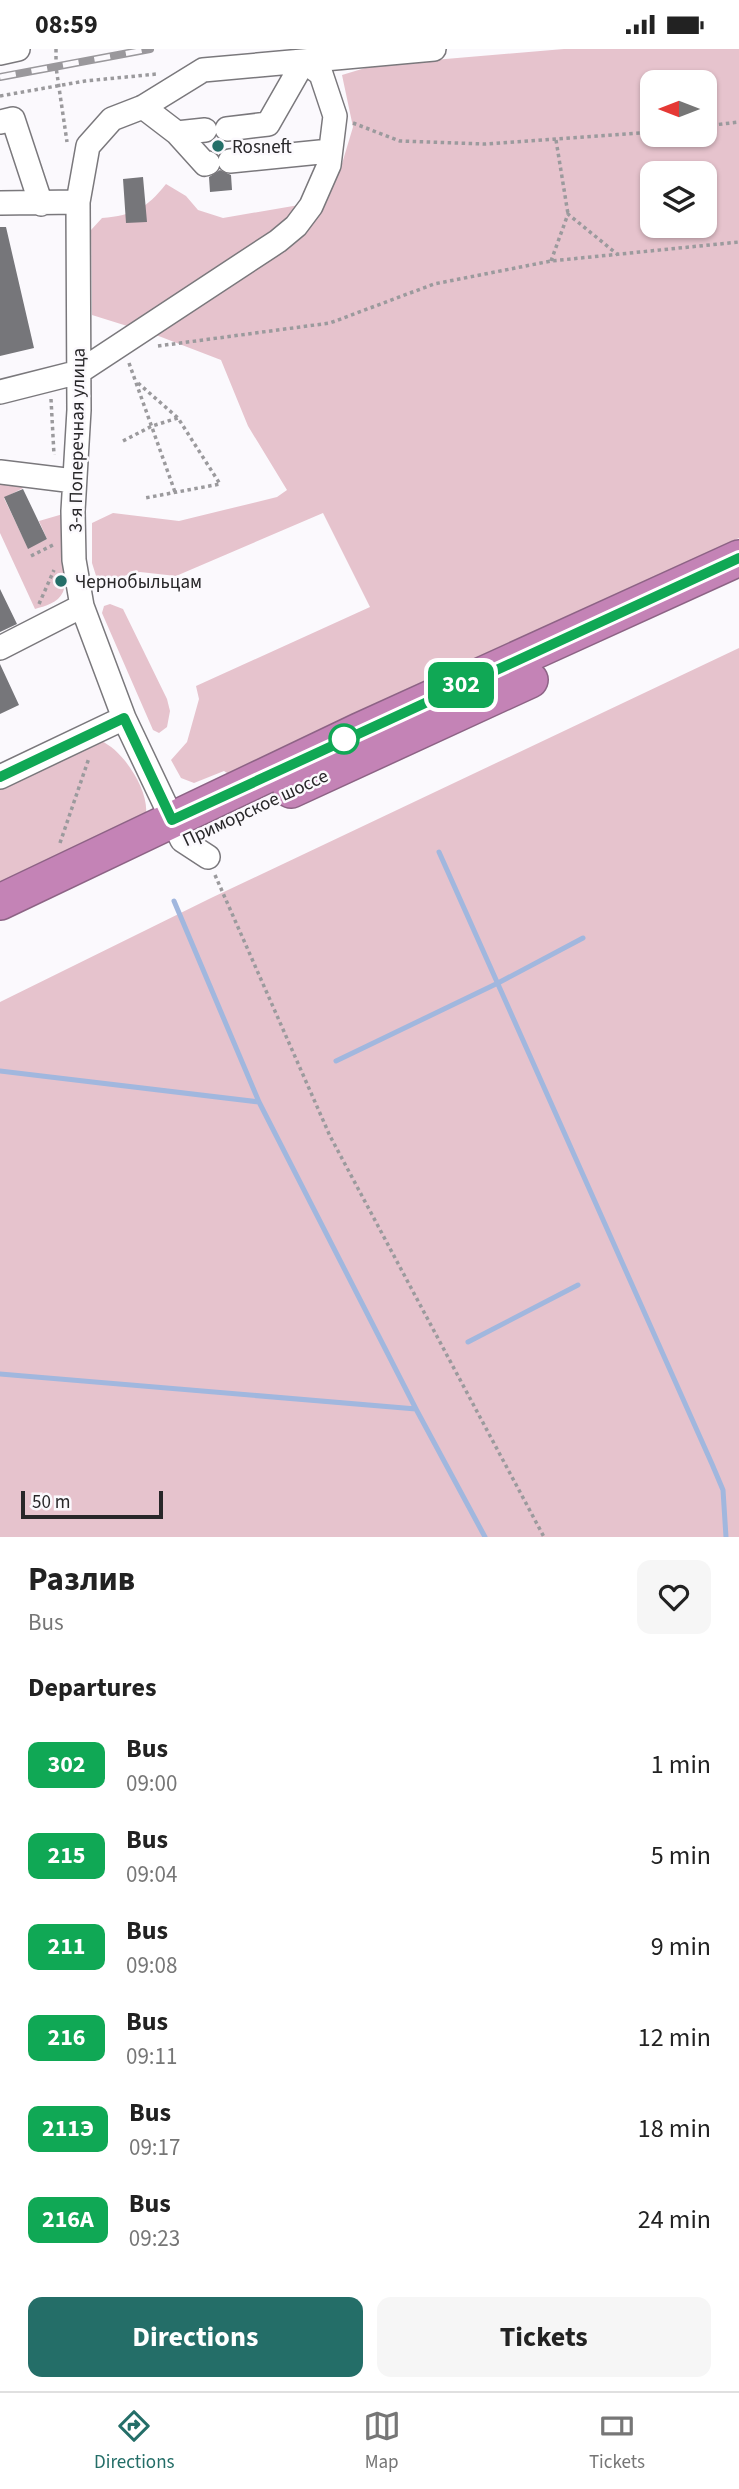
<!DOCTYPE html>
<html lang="en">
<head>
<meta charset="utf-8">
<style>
	body { margin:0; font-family:"Source Sans 3",sans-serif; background:#f6f6f6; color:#222; height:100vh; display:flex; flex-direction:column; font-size:26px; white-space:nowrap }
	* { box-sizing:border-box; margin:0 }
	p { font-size:23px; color:#767676 }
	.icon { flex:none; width:38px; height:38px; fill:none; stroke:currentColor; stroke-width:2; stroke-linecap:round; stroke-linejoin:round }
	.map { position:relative; height:1488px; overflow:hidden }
	.details { display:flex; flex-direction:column; background:#fff; flex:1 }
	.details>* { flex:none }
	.badge { padding:0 14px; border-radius:10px; font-size:24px; line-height:46px }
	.needle { width:46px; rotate:270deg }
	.fabs { position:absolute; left:640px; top:21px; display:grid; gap:14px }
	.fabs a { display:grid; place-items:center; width:77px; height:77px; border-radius:14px; background:#fff; box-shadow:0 2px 5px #0004; font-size:35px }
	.scale { position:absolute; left:21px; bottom:18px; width:142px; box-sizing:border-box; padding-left:7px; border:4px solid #282729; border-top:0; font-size:19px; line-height:24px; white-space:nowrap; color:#282729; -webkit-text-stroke:5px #fbf9fd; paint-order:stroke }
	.map>.badge { position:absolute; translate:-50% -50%; box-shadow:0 0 0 4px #fff }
	h2 { padding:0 28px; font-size:26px; line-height:63px }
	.round { display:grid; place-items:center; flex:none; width:74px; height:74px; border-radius:14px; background:#f6f6f6 }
	.overview { display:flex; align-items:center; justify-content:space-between; height:119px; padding:0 28px }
	h1 { font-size:33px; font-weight:700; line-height:52px }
	.cta { display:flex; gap:14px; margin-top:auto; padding:14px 28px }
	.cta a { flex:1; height:80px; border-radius:14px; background:#246e68; color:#fff; font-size:28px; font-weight:700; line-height:80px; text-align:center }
	.cta a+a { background:#f6f6f6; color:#222 }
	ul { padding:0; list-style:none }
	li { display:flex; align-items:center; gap:21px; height:91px; padding:0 28px }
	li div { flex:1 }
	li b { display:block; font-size:26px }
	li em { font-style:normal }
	li .badge { min-width:77px; font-weight:700; text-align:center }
	.status { display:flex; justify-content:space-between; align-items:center; height:49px; padding:0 35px; background:#fff; direction:ltr }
	.status svg { height:19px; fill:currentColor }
	.tabs { display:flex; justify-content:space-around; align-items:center; height:98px; border-top:2px solid #e0e0e0; background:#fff; font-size:19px; color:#767676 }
	.tabs a { display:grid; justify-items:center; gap:4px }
	.tabs .on { color:#246e68 }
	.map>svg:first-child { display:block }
	.green { fill:#e6c3cd; fill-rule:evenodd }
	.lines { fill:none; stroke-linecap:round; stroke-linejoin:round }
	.stream { stroke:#a1b7de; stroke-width:5 }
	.building { fill:#76767a }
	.minor-casing { stroke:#7a787c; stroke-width:26 }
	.highway-casing { stroke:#8d6385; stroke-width:38 }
	.path { stroke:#9b9a9d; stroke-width:3.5; stroke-dasharray:3.5 3.5; stroke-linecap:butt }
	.minor { stroke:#fff; stroke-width:23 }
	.highway { stroke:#c483b6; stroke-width:35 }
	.rail-casing { stroke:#9a989c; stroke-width:8 }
	.rail { stroke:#fbf9fd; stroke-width:5; stroke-dasharray:16; stroke-linecap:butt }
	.line-casing { stroke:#fff; stroke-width:16 }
	.line { stroke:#10a855; stroke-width:10 }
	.poi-dot { fill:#246e68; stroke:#fbf9fd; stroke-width:2.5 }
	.stop-dot { fill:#fff; stroke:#10a855; stroke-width:3.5 }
	.labels { text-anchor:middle; stroke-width:5; stroke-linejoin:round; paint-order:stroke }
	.poi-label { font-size:19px; fill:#282729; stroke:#fbf9fd; text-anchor:start }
	.street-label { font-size:19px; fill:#282729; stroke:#fbf9fd }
</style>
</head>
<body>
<div class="status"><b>08:59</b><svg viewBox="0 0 49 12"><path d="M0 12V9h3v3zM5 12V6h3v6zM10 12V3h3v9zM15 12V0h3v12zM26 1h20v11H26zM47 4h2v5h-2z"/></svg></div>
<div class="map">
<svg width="739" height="1488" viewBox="0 0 739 1488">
	<rect width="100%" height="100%" fill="#fbf9fd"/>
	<path class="green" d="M564,0H739V489L233,728L224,722L194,734L181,729L171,711L187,693L199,650L196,637L370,558L323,464L176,527L140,523L98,533L92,514V474L113,464L179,472L277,448L287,441L248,377L221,311L156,286L92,266L91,181L102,169C134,166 146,160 166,135L186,147L198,161L223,169L299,156L341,118L353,78L342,26L375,16ZM653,33H705V86H653ZM653,124H705V177H653Z
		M0,433L19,435L23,439L4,449L28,499L47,490L39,472L63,465C63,479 68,533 63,543C58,554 45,557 35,560L0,484Z
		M110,555L123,560L167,650L170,662L167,678L159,684L153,681L102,564L104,557Z
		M739,599V1488H0V953L211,849Z
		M101,692C123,701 149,741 146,765L0,837V741Z"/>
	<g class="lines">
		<path class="stream" d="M439,803L712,1415L723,1441L726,1488
			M174,852L259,1053L416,1360L485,1488
			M336,1012L498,934L583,889
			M0,1022L259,1053
			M468,1293L578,1236
			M0,1325L416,1360"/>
	</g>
	<path class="building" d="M220,121L231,126L232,141L210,143L209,128Z
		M143,128L147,173L126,174L123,130Z
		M0,178H6L34,299L0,307Z
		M23,440L47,490L28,500L4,448Z
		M0,540L17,575L0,583Z
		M0,615L19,656L0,665Z"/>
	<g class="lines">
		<g class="minor-casing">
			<path id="minor" d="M0,4L18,0
				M143,58L177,84L205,81
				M0,73L13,70L41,155
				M227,80L268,75L304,12
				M177,84L205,115L208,114
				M230,112L330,102
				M0,154L78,153
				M0,343L79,323L278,192L296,177L311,157L329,116L335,67L321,25L304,12
				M0,423L74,432
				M0,599L82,557
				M0,728L124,669
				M208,808L182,791L124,669L82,557L74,511L73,462L79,361L78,153L88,97L112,70L143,58L203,21L434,0"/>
		</g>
		<g class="highway-casing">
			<path id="highway" d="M291,741L530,631
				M0,853L359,682L739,509"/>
		</g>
		<path class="path" d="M56,0V18L67,93
			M0,47L85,32L157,25
			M353,74L400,92L485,95L653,83
			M705,77L739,73
			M556,91L568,165
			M551,212L568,165L617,205
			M158,297L330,274L434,235L551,212L739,193
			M129,314L175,443
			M138,334L178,369L220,435L145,449
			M51,350L54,406
			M123,392L152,377L178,369
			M31,507L55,495
			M39,555L54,521
			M60,794L89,709
			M215,826L330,1087L544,1488"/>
		<use href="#minor" class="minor"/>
		<use href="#highway" class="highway"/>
		<g class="rail-casing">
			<path id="rail" d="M0,28L150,0"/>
		</g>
		<use href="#rail" class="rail"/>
	</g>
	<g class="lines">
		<g class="line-casing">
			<path id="line" d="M0,728L124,669L172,771L739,509"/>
		</g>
		<use href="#line" class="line"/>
	</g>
	<g class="poi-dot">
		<circle cx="218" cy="97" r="7"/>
		<circle cx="61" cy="532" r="7"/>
	</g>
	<circle class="stop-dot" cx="344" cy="690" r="14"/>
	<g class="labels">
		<g class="poi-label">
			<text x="232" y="104">Rosneft</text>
			<text x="75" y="539">Чернобыльцам</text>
		</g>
		<g class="street-label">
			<text transform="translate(76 391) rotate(-89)" y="7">3-я Поперечная улица</text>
			<text transform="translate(255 758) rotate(-25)" y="7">Приморское шоссе</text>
		</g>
	</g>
</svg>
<div class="fabs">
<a><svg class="needle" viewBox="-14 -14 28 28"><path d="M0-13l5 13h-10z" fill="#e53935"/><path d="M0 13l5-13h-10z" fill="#767676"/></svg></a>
<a><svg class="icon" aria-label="layers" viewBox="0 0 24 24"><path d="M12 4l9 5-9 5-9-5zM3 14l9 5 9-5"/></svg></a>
</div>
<div class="scale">50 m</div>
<b class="badge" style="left:461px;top:636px;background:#10a855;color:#fff">302</b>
</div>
<section class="details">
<div class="overview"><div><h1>Разлив</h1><p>Bus</p></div><a class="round"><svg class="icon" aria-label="heart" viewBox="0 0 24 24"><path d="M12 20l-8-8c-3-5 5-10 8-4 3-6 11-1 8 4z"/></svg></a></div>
<h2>Departures</h2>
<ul>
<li><span class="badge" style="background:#10a855;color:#fff">302</span><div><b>Bus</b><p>09:00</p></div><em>1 min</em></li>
<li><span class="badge" style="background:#10a855;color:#fff">215</span><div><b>Bus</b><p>09:04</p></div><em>5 min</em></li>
<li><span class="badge" style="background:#10a855;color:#fff">211</span><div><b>Bus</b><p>09:08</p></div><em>9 min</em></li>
<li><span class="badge" style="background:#10a855;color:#fff">216</span><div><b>Bus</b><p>09:11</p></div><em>12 min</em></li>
<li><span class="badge" style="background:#10a855;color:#fff">211Э</span><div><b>Bus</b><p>09:17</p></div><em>18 min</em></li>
<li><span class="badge" style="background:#10a855;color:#fff">216А</span><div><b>Bus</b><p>09:23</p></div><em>24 min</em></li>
</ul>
<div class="cta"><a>Directions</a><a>Tickets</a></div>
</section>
<nav class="tabs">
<a class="on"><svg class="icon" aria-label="directions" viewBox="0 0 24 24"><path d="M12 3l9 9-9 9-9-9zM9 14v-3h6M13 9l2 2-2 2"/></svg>Directions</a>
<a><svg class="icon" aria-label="map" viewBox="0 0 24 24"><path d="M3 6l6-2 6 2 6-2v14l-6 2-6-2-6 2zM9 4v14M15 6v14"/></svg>Map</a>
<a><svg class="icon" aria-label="tickets" viewBox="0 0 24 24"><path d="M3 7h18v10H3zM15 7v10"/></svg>Tickets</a>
</nav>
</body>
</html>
